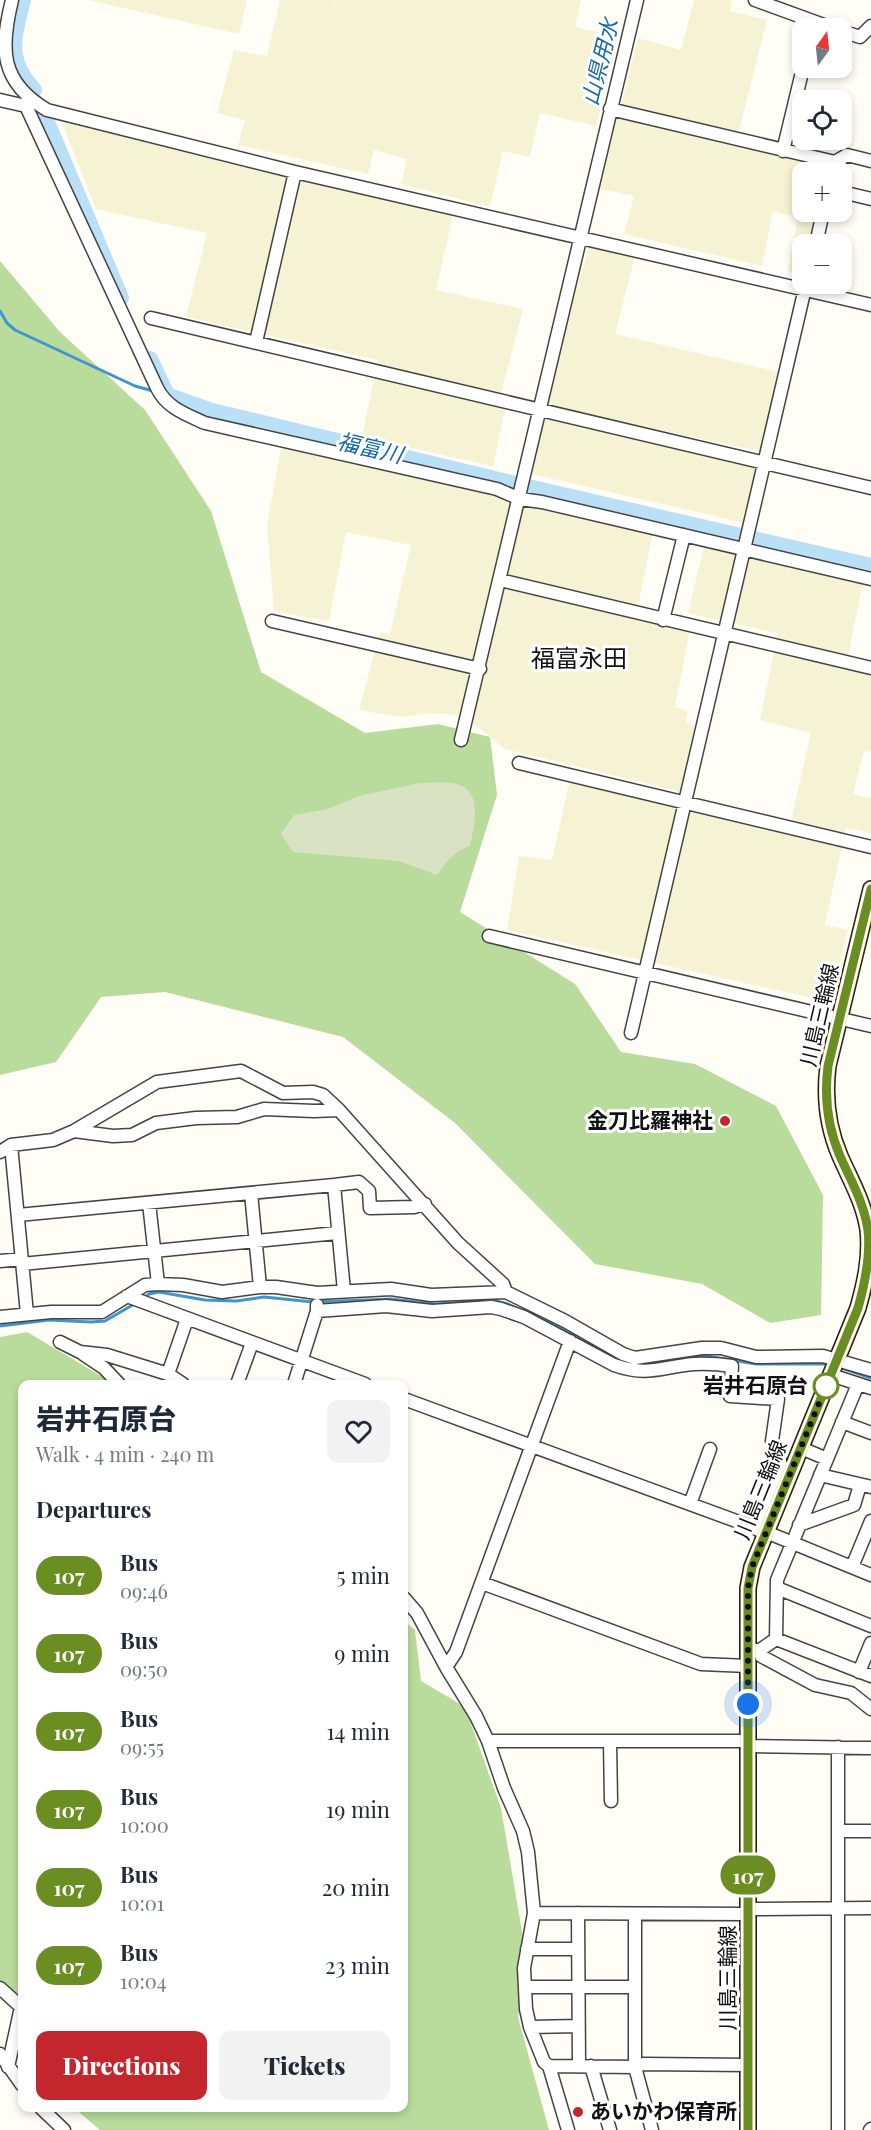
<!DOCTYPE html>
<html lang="en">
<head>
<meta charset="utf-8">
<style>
	body { margin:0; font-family:"Playfair Display","Noto Sans JP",serif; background:#f2f2f3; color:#1f2937; height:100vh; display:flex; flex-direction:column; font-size:22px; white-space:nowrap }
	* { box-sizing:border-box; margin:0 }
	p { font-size:20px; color:#747a83 }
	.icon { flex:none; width:33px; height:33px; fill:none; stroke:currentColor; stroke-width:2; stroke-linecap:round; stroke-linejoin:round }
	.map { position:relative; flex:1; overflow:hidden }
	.panel { position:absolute; left:18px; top:1380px; width:390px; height:732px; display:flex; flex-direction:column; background:#fff; border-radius:12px; box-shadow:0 3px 9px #0003 }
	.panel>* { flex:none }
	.badge { padding:0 12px; border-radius:20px; font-size:21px; line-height:39px }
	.needle { width:39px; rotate:15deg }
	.tools { position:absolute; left:792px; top:18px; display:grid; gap:12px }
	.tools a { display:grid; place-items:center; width:60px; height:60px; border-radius:12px; background:#fff; box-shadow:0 3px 9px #0003; font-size:30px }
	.you { position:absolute; width:30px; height:30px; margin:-15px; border:4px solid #fff; border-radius:50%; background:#1a73e8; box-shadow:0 0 0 9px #1a73e833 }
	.map>.badge { position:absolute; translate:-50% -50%; box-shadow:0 0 0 3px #fff }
	h2 { padding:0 18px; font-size:22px; line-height:54px }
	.round { display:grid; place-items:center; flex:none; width:63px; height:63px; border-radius:12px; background:#f2f2f3 }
	.headline { display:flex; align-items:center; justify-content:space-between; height:102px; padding:0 18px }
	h1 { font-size:28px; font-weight:800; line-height:45px }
	.primary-button { display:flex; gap:12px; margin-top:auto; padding:12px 18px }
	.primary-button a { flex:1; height:69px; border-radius:12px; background:#c4262e; color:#fff; font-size:24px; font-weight:800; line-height:69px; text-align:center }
	.primary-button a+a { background:#f2f2f3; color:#1f2937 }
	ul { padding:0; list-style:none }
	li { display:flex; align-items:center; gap:18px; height:78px; padding:0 18px }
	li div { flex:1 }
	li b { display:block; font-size:22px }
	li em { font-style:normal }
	li .badge { min-width:66px; font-weight:700; text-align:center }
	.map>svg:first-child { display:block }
	.farmland { fill:#f6f3d4 }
	.forest { fill:#b9dc9c }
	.cemetery { fill:#d9e3c4 }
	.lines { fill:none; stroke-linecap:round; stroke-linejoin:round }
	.stream { stroke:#3f96cf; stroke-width:3 }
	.river { stroke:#b9e0f7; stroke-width:16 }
	.minor-casing { stroke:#444; stroke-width:15 }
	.major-casing { stroke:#222; stroke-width:18 }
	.minor { stroke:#fff; stroke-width:12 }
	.major { stroke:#f9d66b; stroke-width:15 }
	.line-casing { stroke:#fff; stroke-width:14 }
	.line { stroke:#6b8e23; stroke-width:9 }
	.walk { stroke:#111; stroke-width:6; stroke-dasharray:0 10.8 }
	.poi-dot { fill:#c4262e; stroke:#fff; stroke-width:2 }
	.stop-dot { fill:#fff; stroke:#6b8e23; stroke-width:3 }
	.labels { text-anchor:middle; stroke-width:6; stroke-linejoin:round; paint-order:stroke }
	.street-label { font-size:21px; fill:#111; stroke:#fff }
	.poi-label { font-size:21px; font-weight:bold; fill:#111; stroke:#fff; text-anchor:end }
	.stop-label { font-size:21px; font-weight:bold; fill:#111; stroke:#fff; text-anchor:end }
	.water-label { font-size:22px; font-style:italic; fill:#1768a6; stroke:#fff }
	.quarter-label { font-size:24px; fill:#111; stroke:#fff }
</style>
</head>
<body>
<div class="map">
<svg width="871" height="2130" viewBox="0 0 871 2130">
	<rect width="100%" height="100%" fill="#fffdf5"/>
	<path class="farmland" d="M88,0H247L239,34Z
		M280,0H335L334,7L336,0H581L575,27L618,37L596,126L540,113L530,157L503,151L490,207L401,184L407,159L374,150L368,174L238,145L245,120L217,113L234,50L267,56Z
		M694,0H732L730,11L767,20L739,131L621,106L638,38L681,50Z
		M614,111L830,159L827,172H802V212H819L812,244H802V275L788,271L798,218L773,211L762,266L624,234L634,196L595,188Z
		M58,112L454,211L436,290L523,309L499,402L506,404L493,466L362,437L378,360L186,317L207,233L96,209Z
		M589,247L636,252L615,334L779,372L763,452L543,405Z
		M541,409L759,459L745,523L527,473Z
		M283,438L654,527L637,611L691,624L675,707L688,711L685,722L695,726L681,792L505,749L469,720L453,715L430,713L400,717L359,710L380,632L390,634L411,545L346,532L329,621L274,611L267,524Z
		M705,542L863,581L847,661L871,668V752L864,751L853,794L871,798V833L846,828L825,925L848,930L830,1002L507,930L519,856L552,860L571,775L790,825L811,733L760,720L778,633L688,613Z"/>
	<path class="forest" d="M0,261L60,332L145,410L211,511L261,672L365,733L438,724L490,737L497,795L460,912L575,984L621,1052L695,1064L776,1106L823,1195L821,1315L770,1323L702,1284L595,1264L455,1123L343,1037L165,992L101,997L56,1062L0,1075Z
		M27,1332L115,1384H22V2000L0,1981V1337Z
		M404,1621L415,1630L421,1681L465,1707L501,1808L527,1961L518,2017L549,2130H100L74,2108H404Z"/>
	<path class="cemetery" d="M420,783C430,783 450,781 459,785C483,793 474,827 470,846C454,851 446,862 437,875L399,861L293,852L281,834L294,815L328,809L359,796Z"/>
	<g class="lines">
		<path class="stream" d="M0,311L7,323L15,330L135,386L153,391
			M144,1298L149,1294L159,1292L205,1300L236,1301L264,1297L313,1302L391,1299L435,1304L496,1301L508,1304L551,1323L622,1361L637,1365L706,1356L756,1364H829
			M0,1326L49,1320L91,1322L105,1321L136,1303
			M839,1367L871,1378"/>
		<path class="river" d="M23,0C14,37 5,59 34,90
			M45,117L121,298
			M150,359L167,395L212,411L528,487L871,566"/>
		<g class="minor-casing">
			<path id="minor" d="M12,0C0,49 0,82 47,110L295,172L871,305
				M755,0L832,28
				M842,31L860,37L871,26
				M0,100L26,106
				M31,102L26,106L157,388C167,408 185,414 205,423L497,489L520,499L542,502L871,579
				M610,109L835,162L847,155L871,161
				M783,151L803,68
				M842,192L871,199
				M816,244L823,212
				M151,318L871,488
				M256,342L295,172
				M500,580L871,668
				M663,620L684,535
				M272,621L480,669
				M461,740L637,0
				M519,763L871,847
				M489,936L871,1026
				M631,1033L806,284
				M74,1131L157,1082L241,1071L283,1093L313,1092L323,1095L339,1110
				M11,1145L27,1314
				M0,1152L11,1145L53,1140L74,1131L113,1136L132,1135L156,1123L196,1118L237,1117L264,1109L314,1111L339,1110L458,1243L503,1284L506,1292
				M334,1185L359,1182L369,1191L370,1208L414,1207L425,1204
				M251,1193L260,1287
				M149,1203L158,1284
				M18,1215L334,1185L344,1291
				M0,1261L22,1259
				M22,1264L337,1233
				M127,1296L365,1384
				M317,1311L386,1306L432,1311L491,1307L501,1309L524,1317L614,1365C648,1377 661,1367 694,1364C707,1363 719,1364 732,1366L730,1396L778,1399L772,1441L782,1467L781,1473L758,1530
				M0,1317L51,1312H102L145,1285L158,1284L183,1285L222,1292L260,1287H276L317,1293L391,1289L431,1295L506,1292L565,1321L623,1354L635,1358L702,1348H721L756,1357L823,1356L871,1370
				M60,1342L80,1352L107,1355L168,1374L183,1384
				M83,1354L104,1368L119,1384
				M168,1374L187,1319
				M831,1375L871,1388
				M237,1384L252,1343
				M294,1384L317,1311V1305
				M404,1399L766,1532L871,1575
				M842,1422L871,1433
				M801,1448L827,1459
				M820,1475L871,1487
				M690,1504L710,1449
				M799,1525L854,1505L860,1485
				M852,1567L871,1521
				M482,1583L701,1664L748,1666
				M777,1588L871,1626
				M404,1598L417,1613L446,1667L476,1716L488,1741L504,1788L523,1831L528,1852L534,1913L524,1968L526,2009L530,2027L544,2062L549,2066L568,2130
				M776,1639L777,1580L858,1384
				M748,1650H760L776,1639L871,1676
				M760,1650L761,1656L815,1685L851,1693L871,1709
				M446,1667L456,1652L570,1341
				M859,1672L871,1643
				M488,1741H748
				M610,1742L611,1801
				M748,1746L871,1748
				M838,1831H871
				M749,1909L871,1908
				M534,1913L749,1914
				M578,1913L579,2066
				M635,1914V2067L652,2130
				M527,1949H578
				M525,1987H635
				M0,1988L21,2007L8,2067
				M530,2027L578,2026
				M0,2054L22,2085
				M549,2066L635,2067L643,2064L749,2065
				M591,2066L610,2130
				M41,2108L64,2130
				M838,2130V1747
				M870,2130L871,2129"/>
		</g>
		<g class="major-casing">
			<path id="major" d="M748,2130V1588L752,1567L858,1308C865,1283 871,1257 868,1230C864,1203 851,1181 840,1156C827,1126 824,1098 828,1066L871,889"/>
		</g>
		<use href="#minor" class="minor"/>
		<use href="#major" class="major"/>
	</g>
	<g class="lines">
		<g class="line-casing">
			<path id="line" d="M748,2130V1588L752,1567L858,1308C865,1283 871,1256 868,1230C864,1203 851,1181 840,1156C827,1126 824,1098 828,1066L871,889"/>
		</g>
		<use href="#line" class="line"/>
		<path class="walk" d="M748,1704V1588L752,1567L826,1386"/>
	</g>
	<g class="poi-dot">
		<circle cx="725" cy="1121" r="6"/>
		<circle cx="578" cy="2112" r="6"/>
	</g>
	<circle class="stop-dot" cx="826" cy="1386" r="12"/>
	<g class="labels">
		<g class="street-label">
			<text transform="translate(820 1015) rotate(-77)" y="7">川島三輪線</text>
			<text transform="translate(761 1490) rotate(-68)" y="7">川島三輪線</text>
			<text transform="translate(728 1978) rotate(-90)" y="7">川島三輪線</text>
		</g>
		<g class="poi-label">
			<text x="713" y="1128">金刀比羅神社</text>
			<text x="590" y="2119" text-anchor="start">あいかわ保育所</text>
		</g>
		<g class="stop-label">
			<text x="808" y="1393">岩井石原台</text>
		</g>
		<g class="water-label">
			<text transform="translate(600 62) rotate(-76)" y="8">山県用水</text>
			<text transform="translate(370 448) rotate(13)" y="8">福富川</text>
		</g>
		<g class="quarter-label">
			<text x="579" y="667">福富永田</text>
		</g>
	</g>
</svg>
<div class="tools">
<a><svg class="needle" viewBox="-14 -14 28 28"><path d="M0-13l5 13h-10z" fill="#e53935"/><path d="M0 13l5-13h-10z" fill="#747a83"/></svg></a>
<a><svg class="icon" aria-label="locate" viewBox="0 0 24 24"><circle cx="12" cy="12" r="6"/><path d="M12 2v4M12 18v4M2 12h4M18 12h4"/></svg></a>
<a>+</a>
<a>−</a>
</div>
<div class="you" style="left:748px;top:1704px"></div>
<b class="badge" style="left:748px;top:1875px;background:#6b8e23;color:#fff">107</b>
<section class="panel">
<div class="headline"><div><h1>岩井石原台</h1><p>Walk · 4 min · 240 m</p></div><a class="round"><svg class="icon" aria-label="heart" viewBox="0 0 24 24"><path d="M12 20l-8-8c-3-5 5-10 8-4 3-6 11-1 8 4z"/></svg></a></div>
<h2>Departures</h2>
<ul>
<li><span class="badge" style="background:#6b8e23;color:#fff">107</span><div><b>Bus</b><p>09:46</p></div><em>5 min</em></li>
<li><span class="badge" style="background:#6b8e23;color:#fff">107</span><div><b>Bus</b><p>09:50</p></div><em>9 min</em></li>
<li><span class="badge" style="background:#6b8e23;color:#fff">107</span><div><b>Bus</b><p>09:55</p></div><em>14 min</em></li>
<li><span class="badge" style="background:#6b8e23;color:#fff">107</span><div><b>Bus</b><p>10:00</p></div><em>19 min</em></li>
<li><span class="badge" style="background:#6b8e23;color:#fff">107</span><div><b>Bus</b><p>10:01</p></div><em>20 min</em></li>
<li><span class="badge" style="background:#6b8e23;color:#fff">107</span><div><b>Bus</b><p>10:04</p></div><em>23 min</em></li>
</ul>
<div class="primary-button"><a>Directions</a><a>Tickets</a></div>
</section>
</div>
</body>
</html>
